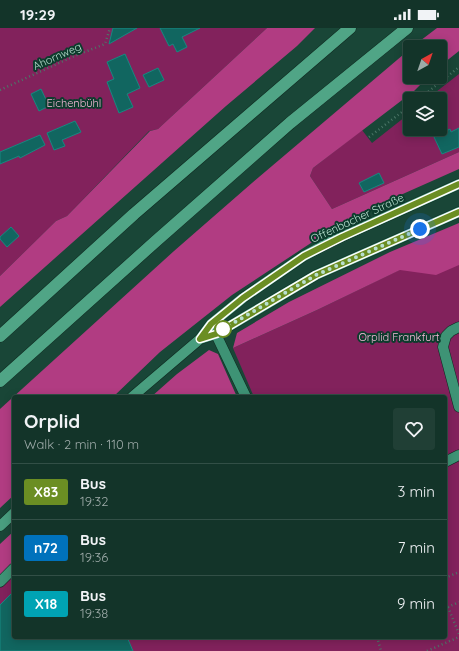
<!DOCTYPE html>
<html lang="en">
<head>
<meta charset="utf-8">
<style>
	body { margin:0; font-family:Quicksand,sans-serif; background:#203f35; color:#f1f3f6; height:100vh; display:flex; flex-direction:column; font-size:15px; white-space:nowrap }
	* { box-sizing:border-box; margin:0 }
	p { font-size:13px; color:#9daaa8 }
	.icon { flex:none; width:22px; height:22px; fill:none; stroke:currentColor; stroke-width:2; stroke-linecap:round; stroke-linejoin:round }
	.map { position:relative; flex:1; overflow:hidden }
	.panel { position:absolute; left:12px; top:367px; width:435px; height:244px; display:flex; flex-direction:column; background:#133429; border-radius:4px; box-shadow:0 2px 10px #0003,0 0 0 1px #324f46 }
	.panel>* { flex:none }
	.badge { padding:0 8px; border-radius:3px; font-size:14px; line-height:26px }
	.needle { width:26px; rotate:40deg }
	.buttons { position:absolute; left:403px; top:12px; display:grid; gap:8px }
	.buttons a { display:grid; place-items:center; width:44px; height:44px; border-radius:4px; background:#133429; box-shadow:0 2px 10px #0003,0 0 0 1px #324f46; font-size:20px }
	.you { position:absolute; width:20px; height:20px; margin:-10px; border:3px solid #fff; border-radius:50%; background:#1a73e8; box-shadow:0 0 0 6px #1a73e833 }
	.map>.badge { position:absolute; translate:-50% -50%; box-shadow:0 0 0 2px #fff }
	.round { display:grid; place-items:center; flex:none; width:42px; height:42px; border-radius:4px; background:#203f35 }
	.headline { display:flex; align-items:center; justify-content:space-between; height:68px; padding:0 12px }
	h1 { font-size:19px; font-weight:700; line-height:30px }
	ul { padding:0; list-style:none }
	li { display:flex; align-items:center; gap:12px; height:56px; padding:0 12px; border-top:1px solid #324f46 }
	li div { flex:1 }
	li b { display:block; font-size:15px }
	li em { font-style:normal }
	li .badge { min-width:44px; font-weight:700; text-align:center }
	.status { display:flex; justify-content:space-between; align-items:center; height:28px; padding:0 20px; background:#133429; direction:ltr }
	.status svg { height:11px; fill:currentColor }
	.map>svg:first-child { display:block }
	.green { fill:#82225c }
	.forest { fill:#b13c82 }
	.building { fill:#116660; stroke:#178981 }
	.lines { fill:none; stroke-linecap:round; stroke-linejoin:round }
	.minor-casing { stroke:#0f2a20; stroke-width:11 }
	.major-casing { stroke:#0f2a20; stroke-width:11 }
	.highway-casing { stroke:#0f2a20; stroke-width:13 }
	.path { stroke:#4c7768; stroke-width:2.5; stroke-dasharray:1 3; stroke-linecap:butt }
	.minor { stroke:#3e9375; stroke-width:10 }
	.major { stroke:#499e7f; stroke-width:10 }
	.highway { stroke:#50a586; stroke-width:12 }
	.line-casing { stroke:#fff; stroke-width:9 }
	.line { stroke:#6b8e23; stroke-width:6 }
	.walk { stroke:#b8dfcf; stroke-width:4; stroke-dasharray:0 7.2 }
	.stop-dot { fill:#fff; stroke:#6b8e23; stroke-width:2 }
	.labels { text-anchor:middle; stroke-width:4; stroke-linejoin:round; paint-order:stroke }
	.street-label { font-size:11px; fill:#b8dfcf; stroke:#0d3c2d }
	.park-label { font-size:11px; fill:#f7bad9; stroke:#0d3c2d }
</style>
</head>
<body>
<div class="status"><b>19:29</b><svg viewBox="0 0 49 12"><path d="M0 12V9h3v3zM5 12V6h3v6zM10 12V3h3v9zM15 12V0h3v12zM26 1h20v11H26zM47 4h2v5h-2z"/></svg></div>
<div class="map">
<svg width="459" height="623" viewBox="0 0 459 623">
	<rect width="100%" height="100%" fill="#194637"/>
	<path class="green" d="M0,0H267L158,101L149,103L67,188L56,193L0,248Z
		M459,46V124L332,181L310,148L313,140L362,102L372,115L410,85V101H440V71H427Z
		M459,213V623H0V558L14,544V609H445V369H254L233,320L317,282Z"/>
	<path class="forest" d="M267,0H315L297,18L226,78L0,279V248L56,193L67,188L150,103L158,101Z
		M437,0H459V23L440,38V19H412Z
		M410,21V49H428L414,63L313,140L310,148L332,181L459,124V141L387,173L317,211L232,267L160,324L113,369H14V467L0,480V381L174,223L259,149Z
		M459,195V237L436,247L400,242L317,282L233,320L237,305L289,274L390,224Z
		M209,322L218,326L237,369H151L177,346Z
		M14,503V533L0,548V516Z"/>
	<path class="building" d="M113,0H137L109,16Z
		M160,0H200L182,9L187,19L177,24L173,16L169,18Z
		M125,26L140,60L127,66L133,79L119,85L107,54L114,51L107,34Z
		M158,40L164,52L149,59L143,47Z
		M41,61L49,78L39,83L31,66Z
		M75,93L81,104L62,112L65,118L54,122L47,105Z
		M459,100V119L442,126L434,109L450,101L451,104Z
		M40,107L45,117L20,130L19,128L0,136V124Z
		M379,145L384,155L364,164L359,155Z
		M11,199L19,208L7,219L0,211V209Z
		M14,563V609H127L133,623H0V577Z"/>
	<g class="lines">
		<g class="minor-casing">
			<path id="minor" d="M212,298L246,369
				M459,299L451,303L446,308L443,319L459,379
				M445,434L459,427
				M0,554L14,540"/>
		</g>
		<g class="major-casing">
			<path id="major" d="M200,311L216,306L316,247L459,184
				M132,369L200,311L211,296L243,270L304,228L330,214L459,156
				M0,498L14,485"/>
		</g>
		<g class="highway-casing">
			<path id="highway" d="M0,308L134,186L350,0
				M0,353L156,213L290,95L407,0"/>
		</g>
		<path class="path" d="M0,62L72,29L105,16L110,0
			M419,71L459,39
			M369,109L410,78
			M445,550L459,544
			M445,576L448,579L459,574
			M448,579L459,606
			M377,609L381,623
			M427,623L459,609"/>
		<use href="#minor" class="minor"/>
		<use href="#major" class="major"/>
		<use href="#highway" class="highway"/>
	</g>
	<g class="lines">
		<g class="line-casing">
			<path id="line" d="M459,156L342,209L304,228L243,270L211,296L200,311L216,306L316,247L459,184"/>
		</g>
		<use href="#line" class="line"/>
		<path class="walk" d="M223,301L316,247L420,201"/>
	</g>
	<circle class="stop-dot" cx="223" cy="301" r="8"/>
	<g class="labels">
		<g class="street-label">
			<text transform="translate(57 28) rotate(-24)" y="4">Ahornweg</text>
			<text transform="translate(357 190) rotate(-25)" y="4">Offenbacher Straße</text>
		</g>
		<g class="park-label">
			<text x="74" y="79">Eichenbühl</text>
			<text x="399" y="313">Orplid Frankfurt</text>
		</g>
	</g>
</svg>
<div class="buttons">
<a><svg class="needle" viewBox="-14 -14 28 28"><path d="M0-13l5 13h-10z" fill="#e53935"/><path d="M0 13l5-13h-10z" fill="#9daaa8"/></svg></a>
<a><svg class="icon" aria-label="layers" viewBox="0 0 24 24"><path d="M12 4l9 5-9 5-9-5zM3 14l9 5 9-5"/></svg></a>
</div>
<div class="you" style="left:420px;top:201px"></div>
<section class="panel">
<div class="headline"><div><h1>Orplid</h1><p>Walk · 2 min · 110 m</p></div><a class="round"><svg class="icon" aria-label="heart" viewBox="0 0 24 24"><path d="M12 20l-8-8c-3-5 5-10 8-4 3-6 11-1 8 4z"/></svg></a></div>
<ul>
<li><span class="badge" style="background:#6b8e23;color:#fff">X83</span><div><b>Bus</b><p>19:32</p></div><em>3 min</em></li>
<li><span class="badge" style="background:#0072bc;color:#fff">n72</span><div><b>Bus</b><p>19:36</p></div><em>7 min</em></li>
<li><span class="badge" style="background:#00a3b4;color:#fff">X18</span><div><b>Bus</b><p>19:38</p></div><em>9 min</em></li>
</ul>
</section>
</div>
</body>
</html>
